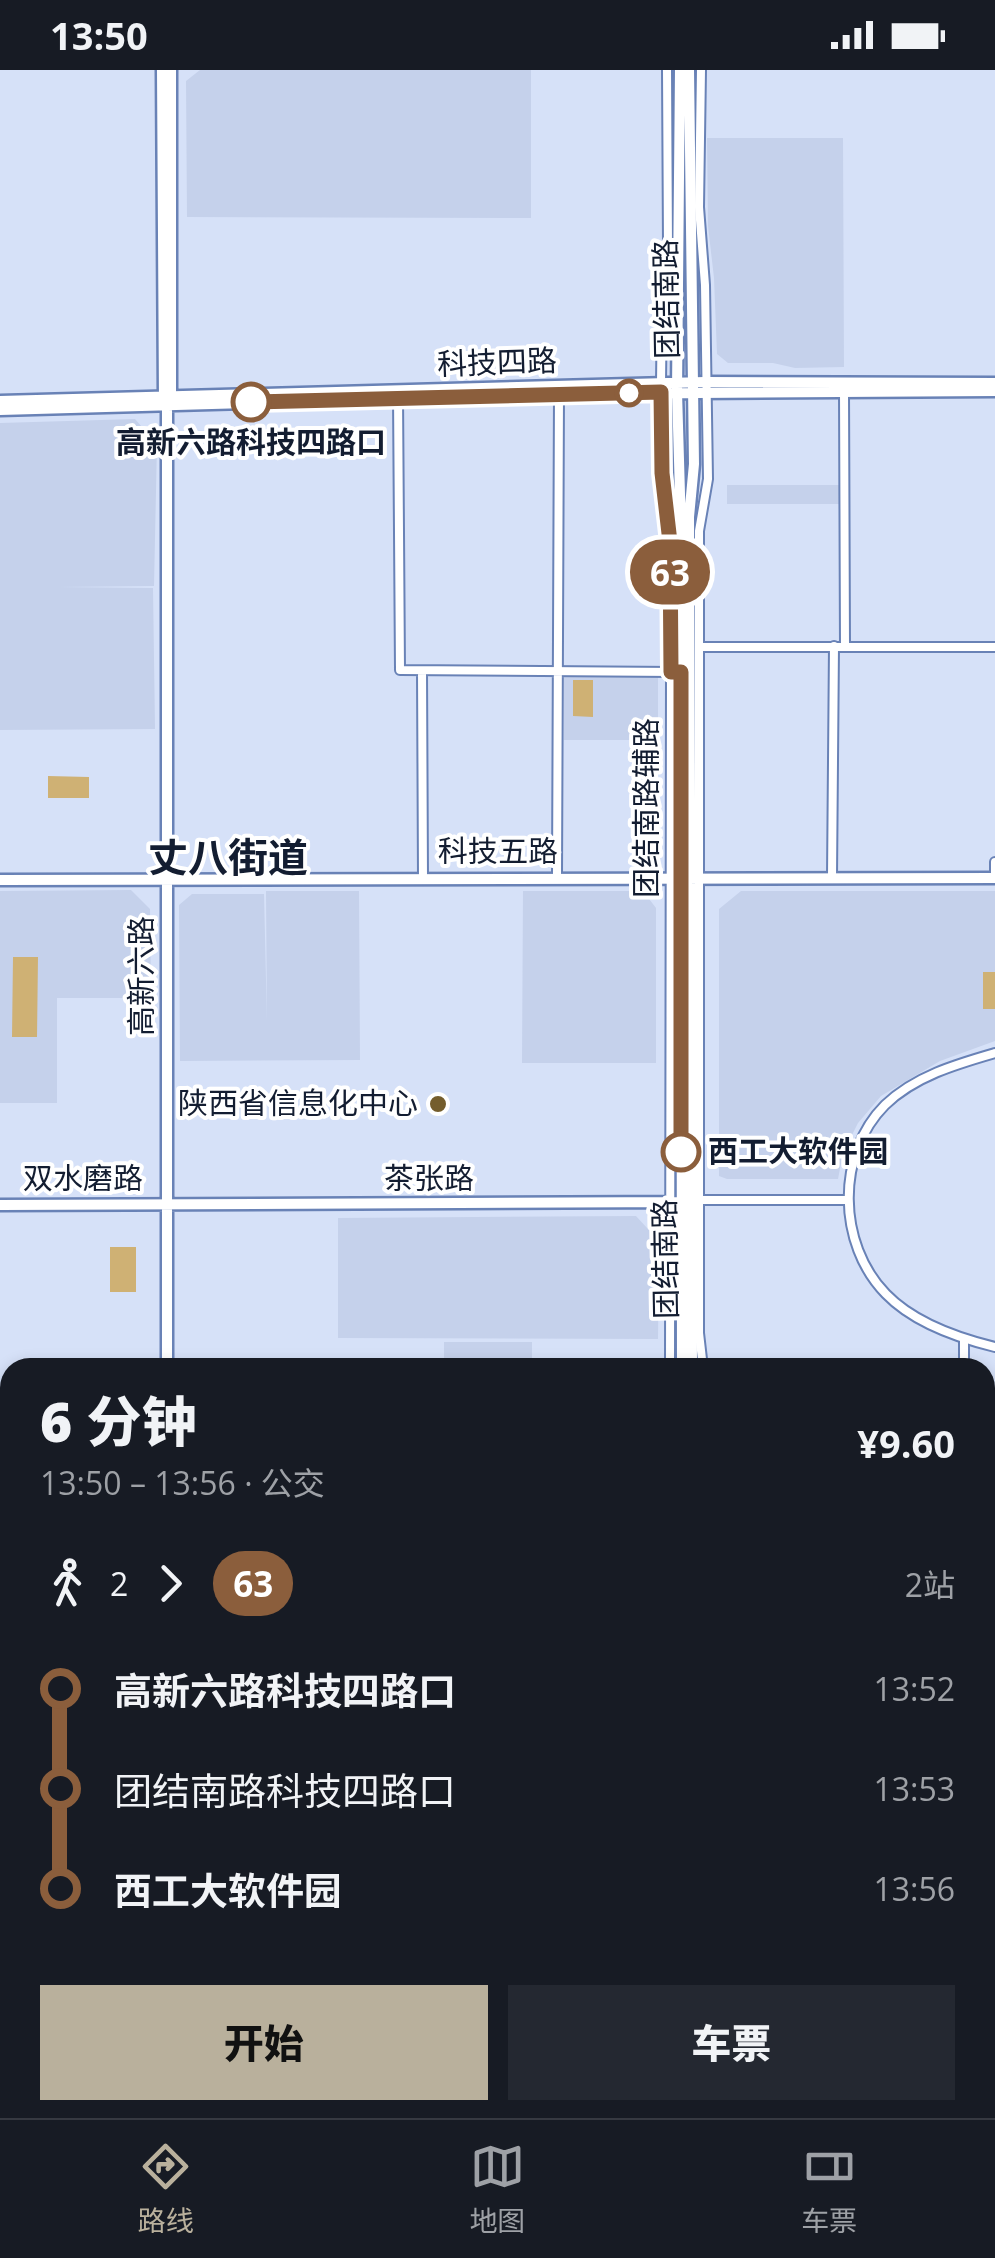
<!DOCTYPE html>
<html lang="zh">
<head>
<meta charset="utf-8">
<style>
	body { margin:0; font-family:"Open Sans","Noto Sans SC",sans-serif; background:#242831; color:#f1f3f6; height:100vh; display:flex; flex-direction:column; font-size:38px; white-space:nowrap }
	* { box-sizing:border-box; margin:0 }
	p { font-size:32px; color:#9ea1a6 }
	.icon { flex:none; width:55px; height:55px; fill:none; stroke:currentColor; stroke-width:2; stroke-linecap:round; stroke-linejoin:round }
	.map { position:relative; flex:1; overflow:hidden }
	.panel { position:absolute; left:0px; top:1288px; width:995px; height:762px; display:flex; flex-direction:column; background:#171b24; border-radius:30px 30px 0 0; box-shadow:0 5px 15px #0003 }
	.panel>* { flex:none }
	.badge { padding:0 20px; border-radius:32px; font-size:35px; line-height:65px }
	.map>.badge { position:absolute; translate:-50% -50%; box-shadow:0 0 0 5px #fff }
	.legs { display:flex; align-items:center; gap:15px; height:110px; padding:0 40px; font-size:32px }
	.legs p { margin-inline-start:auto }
	.overview { display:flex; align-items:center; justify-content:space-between; height:170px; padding:0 40px }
	h1 { font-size:55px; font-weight:800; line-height:75px }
	.cta { display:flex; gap:20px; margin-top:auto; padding:20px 40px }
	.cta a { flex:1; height:115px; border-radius:0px; background:#b9b09c; color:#111; font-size:40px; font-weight:800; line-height:115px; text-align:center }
	.cta a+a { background:#242831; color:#f1f3f6 }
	ul { padding:0 40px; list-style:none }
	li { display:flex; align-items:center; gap:35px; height:100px; font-size:38px }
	li i { display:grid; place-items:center; width:15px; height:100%; margin:0 12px; background:currentColor }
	li i::after { content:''; width:25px; height:25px; margin:-12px; border:8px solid; border-radius:50%; background:#171b24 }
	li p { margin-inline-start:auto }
	li:first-child i { background:linear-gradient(#0000 50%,currentColor 0) }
	li:last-child i { background:linear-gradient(currentColor 50%,#0000 0) }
	.status { display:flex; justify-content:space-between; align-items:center; height:70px; padding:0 50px; background:#171b24; direction:ltr }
	.status svg { height:28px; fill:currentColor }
	.dock { display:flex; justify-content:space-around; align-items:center; height:140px; border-top:2px solid #363941; background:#171b24; font-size:28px; color:#9ea1a6 }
	.dock a { display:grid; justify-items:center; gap:5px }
	.dock .on { color:#b9b09c }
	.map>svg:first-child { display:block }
	.built { fill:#c5d1eb }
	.green { fill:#cfb174 }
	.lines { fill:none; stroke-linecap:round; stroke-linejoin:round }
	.street-casing { stroke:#6982b6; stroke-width:12 }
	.secondary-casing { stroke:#6982b6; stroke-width:15 }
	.street { stroke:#fff; stroke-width:8 }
	.secondary { stroke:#fff; stroke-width:10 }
	.line-1-casing { stroke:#fff; stroke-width:22 }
	.line-1 { stroke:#8b5e3c; stroke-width:15 }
	.stop-1-dot { fill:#fff; stroke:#8b5e3c; stroke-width:5 }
	.poi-dot { fill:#745d2d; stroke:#fff; stroke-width:4 }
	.labels { text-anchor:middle; stroke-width:8; stroke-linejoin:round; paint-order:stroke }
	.street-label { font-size:30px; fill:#131d31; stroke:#fff }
	.stop-label { font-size:30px; font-weight:bold; fill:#131d31; stroke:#fff }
	.poi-label { font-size:30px; fill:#131d31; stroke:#fff; text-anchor:end }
	.district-label { font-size:40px; font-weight:bold; fill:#131d31; stroke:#fff }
</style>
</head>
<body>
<div class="status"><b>13:50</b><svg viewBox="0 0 49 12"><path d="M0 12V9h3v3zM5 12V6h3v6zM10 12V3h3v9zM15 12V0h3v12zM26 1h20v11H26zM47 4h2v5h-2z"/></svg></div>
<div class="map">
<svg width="995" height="2048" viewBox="0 0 995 2048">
	<rect width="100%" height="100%" fill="#d6e1f8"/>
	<path class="built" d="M200,0H531V148L187,147L186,11Z
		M707,68H843L844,297L795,298L773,293H728L717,284L714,208L708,156Z
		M135,349L157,374L154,516L59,517L153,518L155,659L0,660V353Z
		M727,415H839V434H727Z
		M564,606H658V670H564Z
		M131,820L150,839L151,928H57V1033H0V821Z
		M266,821H359L360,990L180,991L179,835L192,824H264L267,952Z
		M523,821H643L656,838V993H522Z
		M741,821H995V971L940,991L881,1026L858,1053L843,1083L838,1109H727L719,1106V839Z
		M636,1146L659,1171L658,1269L338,1268V1148Z
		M444,1272H532V1297H444Z
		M985,1484H995V1703L985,1706Z
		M177,2040H359V2048H177Z"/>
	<path class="green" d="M573,610H593V647L573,646Z
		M48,706L89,707V728H48Z
		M13,887H38L37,967H12Z
		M983,902H995V939H983Z
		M110,1177H136V1222H110Z"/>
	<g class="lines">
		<g class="street-casing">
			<path id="street" d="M667,0L668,176L662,229L661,313L662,403L670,472L671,602L670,1298
				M701,0L699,137L705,215L708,409L699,461V1263L703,1298
				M844,321L845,576
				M398,325L400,600L675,602
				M699,577H995
				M422,601L423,807
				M557,807L559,324
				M832,807L834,576
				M995,808V792
				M995,983C957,994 915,1006 885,1035C836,1084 837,1174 886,1224C913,1252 958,1268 995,1277
				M697,1130H847
				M964,1298V1269
				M985,1869H995"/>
		</g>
		<g class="secondary-casing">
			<path id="secondary" d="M162,0L164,330
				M680,0L677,322L681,458L682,1298
				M689,0L694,394L689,447L692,1298
				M0,331L705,312L995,313
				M0,340L559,324L995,321
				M0,810L995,808
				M0,1135L685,1132
				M167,1298V335L171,326V0
				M985,1445H995
				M0,1446H10
				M985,1455H995
				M0,1456H10
				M985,1463H995
				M0,1464H10
				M985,1474H995
				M0,1476H10
				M985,1716L995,1713
				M985,1727L995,1723
				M0,1995H10
				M985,1995H995
				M166,2040L167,2048
				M158,2048V2040"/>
		</g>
		<use href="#street" class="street"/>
		<use href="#secondary" class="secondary"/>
	</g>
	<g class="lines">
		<g class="line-1-casing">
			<path id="line-1" d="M251,332L661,322L662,403L670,472L671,602H681V1082"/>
		</g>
		<use href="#line-1" class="line-1"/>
	</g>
	<g class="stop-1-dot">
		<circle cx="629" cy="323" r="12"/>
		<circle cx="251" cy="332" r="18"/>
		<circle cx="681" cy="1082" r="18"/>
	</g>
	<circle class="poi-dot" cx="438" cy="1034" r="10"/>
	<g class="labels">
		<g class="street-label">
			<text transform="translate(667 229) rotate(-91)" y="10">团结南路</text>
			<text transform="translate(497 293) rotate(-2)" y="10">科技四路</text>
			<text transform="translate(647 738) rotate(-90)" y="10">团结南路辅路</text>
			<text x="498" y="792">科技五路</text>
			<text transform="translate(142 906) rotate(-90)" y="10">高新六路</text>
			<text x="83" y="1119">双水磨路</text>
			<text x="429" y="1119">茶张路</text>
			<text transform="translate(666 1189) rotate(-91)" y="10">团结南路</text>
		</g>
		<g class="stop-label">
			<text x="251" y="383">高新六路科技四路口</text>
			<text x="708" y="1092" text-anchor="start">西工大软件园</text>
		</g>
		<g class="poi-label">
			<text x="418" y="1044">陕西省信息化中心</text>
		</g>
		<g class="district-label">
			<text x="228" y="802">丈八街道</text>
		</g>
	</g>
</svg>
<b class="badge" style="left:670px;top:502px;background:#8b5e3c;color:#fff">63</b>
<section class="panel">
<div class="overview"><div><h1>6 分钟</h1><p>13:50 – 13:56 · 公交</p></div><b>¥9.60</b></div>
<div class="legs"><svg class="icon" aria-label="walk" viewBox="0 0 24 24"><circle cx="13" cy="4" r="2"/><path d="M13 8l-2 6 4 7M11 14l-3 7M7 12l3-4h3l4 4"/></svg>2<svg class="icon" aria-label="forward" viewBox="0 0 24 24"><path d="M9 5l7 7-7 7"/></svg><b class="badge" style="background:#8b5e3c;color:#fff">63</b><p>2站</p></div>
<ul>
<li><i style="color:#8b5e3c"></i><b>高新六路科技四路口</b><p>13:52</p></li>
<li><i style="color:#8b5e3c"></i><span>团结南路科技四路口</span><p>13:53</p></li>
<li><i style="color:#8b5e3c"></i><b>西工大软件园</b><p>13:56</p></li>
</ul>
<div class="cta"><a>开始</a><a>车票</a></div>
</section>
</div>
<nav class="dock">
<a class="on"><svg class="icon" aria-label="directions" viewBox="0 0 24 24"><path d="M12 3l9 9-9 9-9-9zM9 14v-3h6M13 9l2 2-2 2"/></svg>路线</a>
<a><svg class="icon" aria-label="map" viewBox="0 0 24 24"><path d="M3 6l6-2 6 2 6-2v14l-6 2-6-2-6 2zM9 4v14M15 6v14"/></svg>地图</a>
<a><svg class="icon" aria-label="tickets" viewBox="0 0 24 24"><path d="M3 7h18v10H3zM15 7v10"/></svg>车票</a>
</nav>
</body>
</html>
